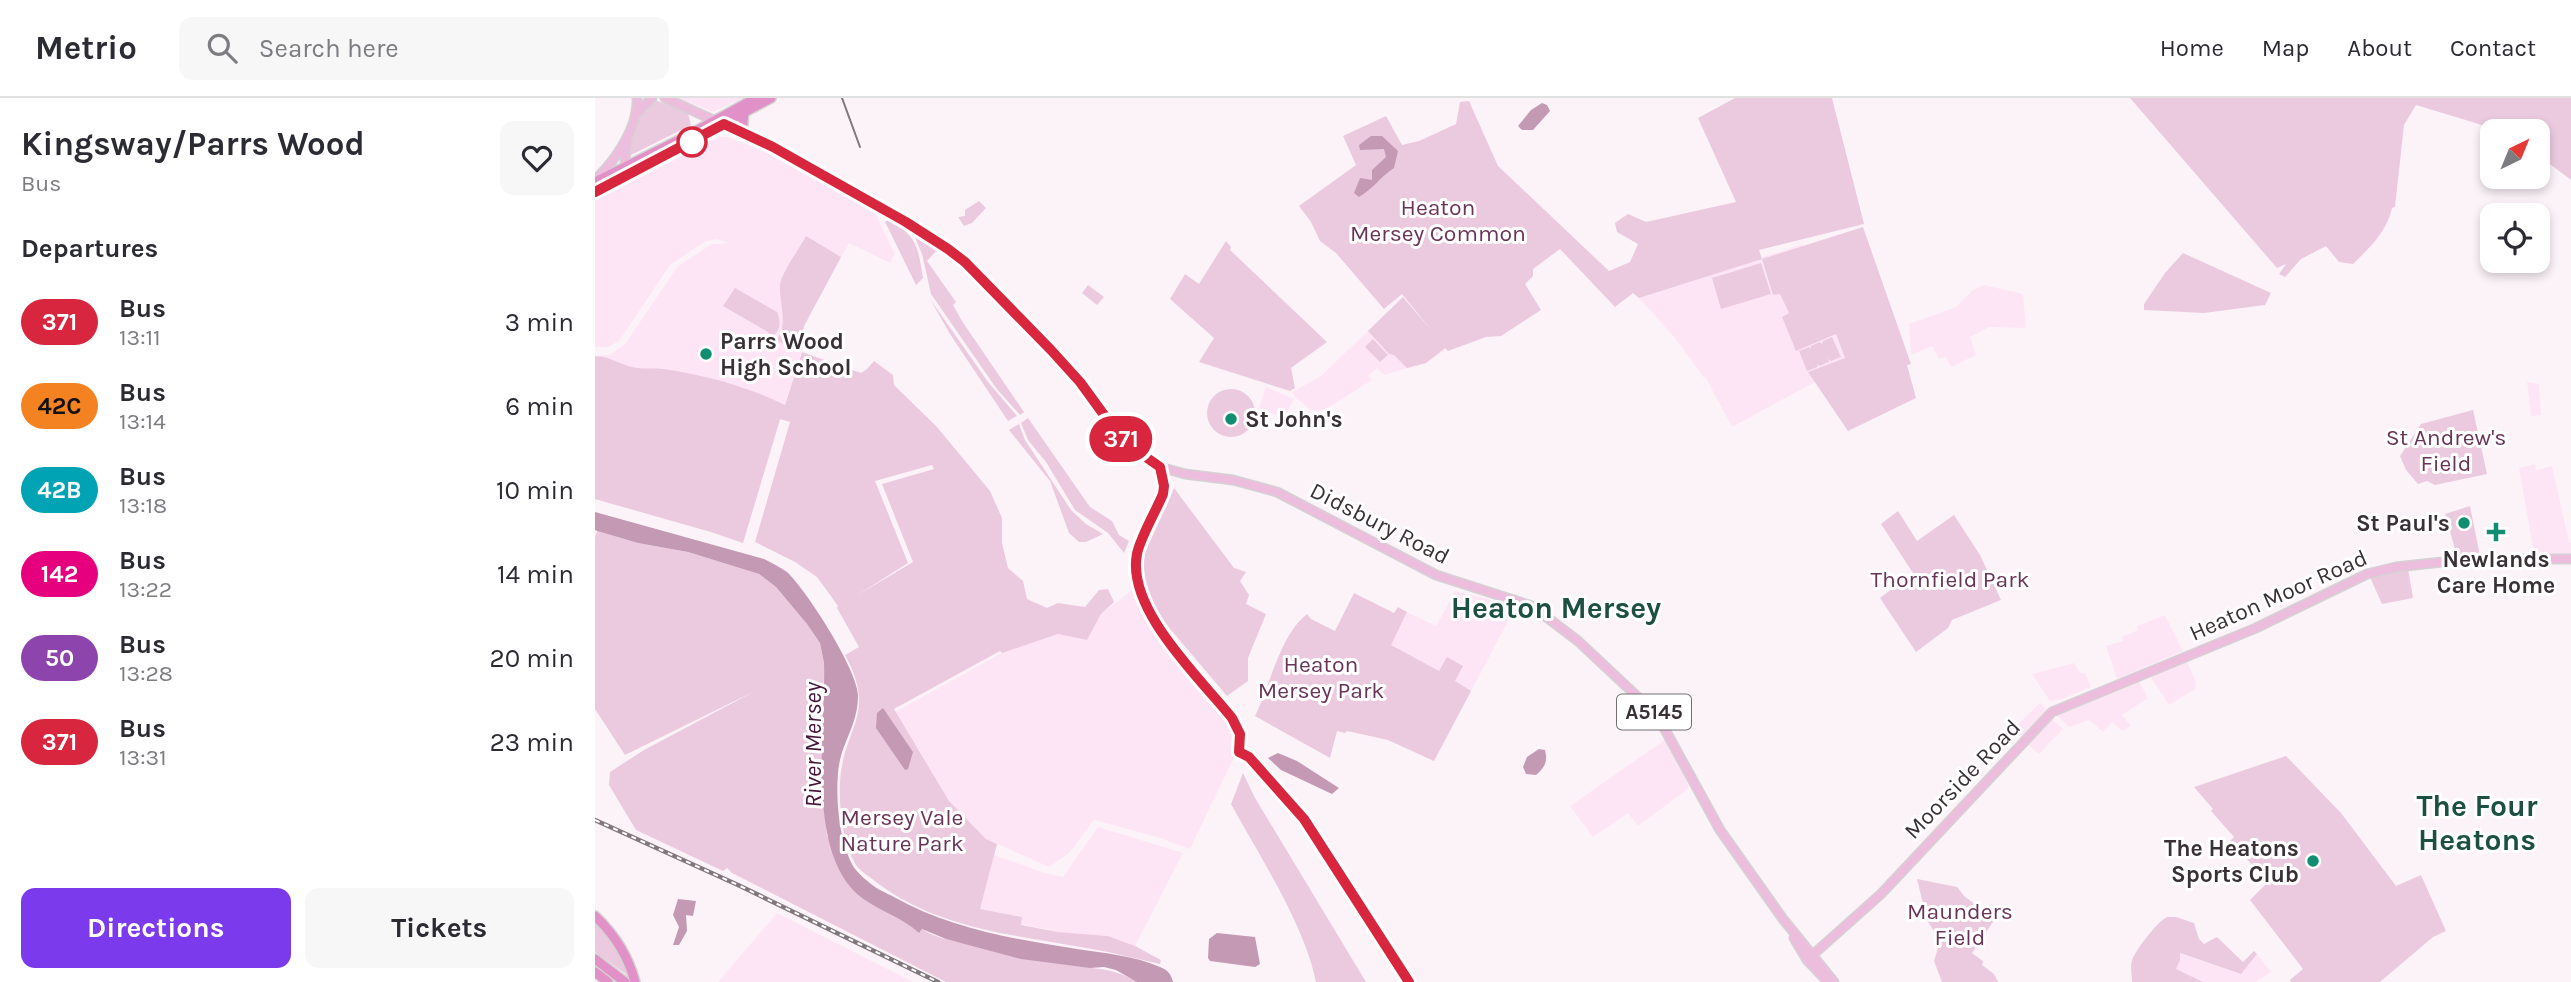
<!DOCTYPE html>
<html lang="en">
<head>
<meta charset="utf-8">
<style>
	body { margin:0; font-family:Karla,sans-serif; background:#f7f7f7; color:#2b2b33; height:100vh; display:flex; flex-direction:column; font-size:26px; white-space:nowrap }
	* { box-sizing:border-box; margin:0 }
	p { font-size:23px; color:#7c7c81 }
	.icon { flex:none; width:38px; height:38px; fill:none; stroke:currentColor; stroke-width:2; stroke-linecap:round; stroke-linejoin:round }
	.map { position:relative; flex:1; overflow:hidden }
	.panel { display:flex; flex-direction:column; background:#fff; width:595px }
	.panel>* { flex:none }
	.badge { padding:0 14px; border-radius:23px; font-size:24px; line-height:46px }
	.needle { width:46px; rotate:43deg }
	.tools { position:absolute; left:1885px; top:21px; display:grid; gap:14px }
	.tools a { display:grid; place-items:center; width:70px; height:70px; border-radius:14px; background:#fff; box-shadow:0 4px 10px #0003; font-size:35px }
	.map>.badge { position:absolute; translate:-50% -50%; box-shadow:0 0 0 4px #fff }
	h2 { padding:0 21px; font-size:26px; line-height:63px }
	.round { display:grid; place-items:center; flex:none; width:74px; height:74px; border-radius:14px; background:#f7f7f7 }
	.head { display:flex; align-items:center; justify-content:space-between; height:119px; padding:0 21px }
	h1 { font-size:33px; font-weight:700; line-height:52px }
	.button { display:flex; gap:14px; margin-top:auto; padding:14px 21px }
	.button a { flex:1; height:80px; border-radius:14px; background:#7c3aed; color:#fff; font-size:28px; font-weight:700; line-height:80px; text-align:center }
	.button a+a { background:#f7f7f7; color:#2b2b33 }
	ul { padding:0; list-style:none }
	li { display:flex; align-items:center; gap:21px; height:84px; padding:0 21px }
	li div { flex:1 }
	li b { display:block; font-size:26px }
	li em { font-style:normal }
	li .badge { min-width:77px; font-weight:700; text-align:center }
	header { display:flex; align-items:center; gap:42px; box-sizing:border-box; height:98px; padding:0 35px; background:#fff; border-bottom:2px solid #e1e1e2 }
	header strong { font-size:33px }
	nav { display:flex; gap:38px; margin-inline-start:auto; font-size:24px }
	.search { width:490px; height:63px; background:#f7f7f7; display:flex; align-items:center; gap:18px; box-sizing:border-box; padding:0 24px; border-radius:14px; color:#7c7c81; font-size:26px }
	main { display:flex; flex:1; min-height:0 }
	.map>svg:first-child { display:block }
	.built { fill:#fee5f5 }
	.green { fill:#ebcadf; fill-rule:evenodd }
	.water { fill:#c399b4 }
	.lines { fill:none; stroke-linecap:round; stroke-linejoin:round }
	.major-casing { stroke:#d4d2d3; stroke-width:11 }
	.highway-casing { stroke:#d4d2d3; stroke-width:12 }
	.major { stroke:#edbddd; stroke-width:8 }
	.highway { stroke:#e191c7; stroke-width:9 }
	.tram { stroke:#81787d; stroke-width:2 }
	.rail-casing { stroke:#81787d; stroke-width:4.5 }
	.rail { stroke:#fff; stroke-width:2; stroke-dasharray:5; stroke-linecap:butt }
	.line-casing { stroke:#fff; stroke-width:16 }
	.line { stroke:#d7263d; stroke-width:10 }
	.stop-dot { fill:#fff; stroke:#d7263d; stroke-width:3.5 }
	.poi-dot { fill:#118d71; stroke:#fff; stroke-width:2.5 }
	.labels { text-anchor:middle; stroke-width:6; stroke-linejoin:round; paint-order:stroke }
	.shield { fill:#fff; stroke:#756f72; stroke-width:2 }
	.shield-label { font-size:21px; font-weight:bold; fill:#3a3136 }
	.park-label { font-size:23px; fill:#6a3459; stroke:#fff }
	.poi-label { font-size:23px; font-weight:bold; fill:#3a3136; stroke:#fff; text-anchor:start }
	.street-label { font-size:23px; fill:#3a3136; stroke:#fff }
	.water-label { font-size:24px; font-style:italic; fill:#461438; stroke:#fff }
	.district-label { font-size:30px; font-weight:bold; fill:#1d5042; stroke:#fff }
</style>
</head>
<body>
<header>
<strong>Metrio</strong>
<div class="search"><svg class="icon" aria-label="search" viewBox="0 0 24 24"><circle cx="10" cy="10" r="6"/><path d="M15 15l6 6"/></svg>Search here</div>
<nav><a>Home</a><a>Map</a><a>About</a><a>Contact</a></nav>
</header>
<main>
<section class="panel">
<div class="head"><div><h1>Kingsway/Parrs Wood</h1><p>Bus</p></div><a class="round"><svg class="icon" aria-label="heart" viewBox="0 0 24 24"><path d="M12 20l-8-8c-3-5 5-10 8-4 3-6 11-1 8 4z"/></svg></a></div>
<h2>Departures</h2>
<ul>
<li><span class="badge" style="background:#d7263d;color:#fff">371</span><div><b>Bus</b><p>13:11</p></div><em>3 min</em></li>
<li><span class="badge" style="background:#f58220;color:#111">42C</span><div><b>Bus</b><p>13:14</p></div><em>6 min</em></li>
<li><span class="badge" style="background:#00a3b4;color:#fff">42B</span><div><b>Bus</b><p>13:18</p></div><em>10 min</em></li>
<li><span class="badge" style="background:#e6007e;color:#fff">142</span><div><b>Bus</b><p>13:22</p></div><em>14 min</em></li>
<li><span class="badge" style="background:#8e44ad;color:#fff">50</span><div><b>Bus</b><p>13:28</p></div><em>20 min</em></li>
<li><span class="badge" style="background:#d7263d;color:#fff">371</span><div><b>Bus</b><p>13:31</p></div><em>23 min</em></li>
</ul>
<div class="button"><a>Directions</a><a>Tickets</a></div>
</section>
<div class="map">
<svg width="1976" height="884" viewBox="0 0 1976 884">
	<rect width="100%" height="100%" fill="#fcf3f9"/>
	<path class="built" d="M82,0H148L118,14Z
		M125,39H132L170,53L280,115L300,156L295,165L254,145L209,228L206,254L148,445L116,434L0,401V258L15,257L30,246L83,168L117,146L134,145L122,141L111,143L75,167L24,243L13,249H0V102Z
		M1208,146L1250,260L1214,274L1220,284L1137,329L1111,280H1109L1080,240L1044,200Z
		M1389,187L1428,196L1431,230L1394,229L1375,239L1381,257L1356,269L1351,259L1344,261L1337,248L1316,257L1314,226L1361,209L1378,192Z
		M808,199L850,252L831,265L789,277L782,270L773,278L777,282L734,309L724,313L716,312L700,299L697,294L726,278Z
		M1932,284L1944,286L1946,317L1936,318Z
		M671,289L699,301L689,320L664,310Z
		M1940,366L1941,372L1957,368L1974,444L1976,445V457L1939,456L1924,370Z
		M540,490L546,508L609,589L636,617L644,631L643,651L595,751L562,739L499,722L474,755L454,769L391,741L354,703L300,614L425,545L463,536L492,542L506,516Z
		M860,493L921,508L839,663L793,642L751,632L812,514L841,528Z
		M1570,517L1588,553L1522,581L1511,548L1528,543L1527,539L1543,532L1542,528Z
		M1592,563L1601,584L1600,591L1574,607L1555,578Z
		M1479,565L1485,575H1490L1496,589L1467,601L1455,603L1437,576Z
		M1544,583L1553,600L1527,617L1536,628L1527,633L1517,624L1508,634L1494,622L1474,629L1462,617L1504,598Z
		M1445,605L1453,613L1427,640L1418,631Z
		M1456,620L1468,631L1444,656L1431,645Z
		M1071,641L1088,673L1094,690L1043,728L1033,715L998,739L975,708Z
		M503,729L588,755L540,848L513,838L463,834L426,826L427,819L385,811L399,757L447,774L468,779Z
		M182,815L318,884H123Z
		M1578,853L1645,876L1662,856L1676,874L1661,884H1562Z"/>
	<path class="green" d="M1140,0H1237L1269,126L1164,152L1167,161L1268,129L1316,266L1312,267L1321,300L1253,333L1213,274L1250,260L1241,236L1201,253L1187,219L1194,215L1185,196L1178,197L1167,161L1044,200L1038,195L1020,209L965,151L938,171V178L930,186L946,212L906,238L891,239L853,253L850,250L831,265L812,270L799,257L794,256L773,233L808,199L838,234L807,196L789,211L741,155L725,143L716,124L704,108L761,67L748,38L791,18L807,47L824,43L861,26L865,4L874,3L903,68L1014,173L1035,164L1043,146L1022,134L1020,125L1033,116L1051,124L1141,104L1103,20Z
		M1535,0H1976V82L1943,57L1942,33H1907L1821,7L1809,27L1800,109L1797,110C1792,134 1775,149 1758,166L1744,164L1731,148L1706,161L1690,179L1684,176L1691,166L1682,170Z
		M60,2L93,15L96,27L36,57V43L49,8Z
		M384,103L391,110L377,125L369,128L363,119L370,118V112Z
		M294,122C322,138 323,149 328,180L321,187L293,130L290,124Z
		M319,137L342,152L332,163L361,204L358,207L367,223L429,314L425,317L401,290L336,196L327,156Z
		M211,138L246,159L209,228L204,249L196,246L194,249L181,242C194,229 184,204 185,187C186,175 205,150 211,138Z
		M631,143L636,149L635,152L732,244L696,270L700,290L695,293L604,264L619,240L575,201L590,176L604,186Z
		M1588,155L1676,195L1670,207L1609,215L1549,212V206L1570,175Z
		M1166,165L1176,196L1126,211L1117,180Z
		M493,187L509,199L502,207L487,195Z
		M140,190L182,214C186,224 186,234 176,239L173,234L128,208Z
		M335,201L393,284L422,318L413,323L355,236Z
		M1237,239L1246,259L1236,263L1233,261L1234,264L1224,268L1223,266L1222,269L1212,273L1204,253L1214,249L1215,251L1216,248L1225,244L1227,246L1228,243Z
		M778,241L793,257L785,264L770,249Z
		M207,254L266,275L272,271L279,263L298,277L299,287L342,329L395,393L407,420V445L413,470L428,483L432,501L452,510L463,505L490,509L504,492L513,491L519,504L506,516L492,542L463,536L407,555L405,553L299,611L354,703L391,741L402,746L385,811L427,819L426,827L463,834L513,838L540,848L566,862L565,866C542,861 520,855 497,851C422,837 344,832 281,784C275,779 265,773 261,767C247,744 244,710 245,684C248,629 283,617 250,557L264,549L242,510L243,508L222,479L200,464L160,444L195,324L185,321L148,445L116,434L0,401V258C15,258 27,268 42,270C51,271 60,270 69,271C110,277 154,289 190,307ZM337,367L339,371L287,386L318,464L261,498L313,465L280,383Z
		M612 315a24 24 0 1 1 48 0a24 24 0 1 1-48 0Z
		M1878,312L1892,376L1840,387L1832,383L1823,386L1811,372L1805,358L1826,326Z
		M433,320L495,409L517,423L524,437L534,443L529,455L513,435L480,412L451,364L433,342L426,325Z
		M424,326L430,342L476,412L491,426L508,436L491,444H484L474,435L455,383L414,332Z
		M579,390L639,470L651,474L645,483L654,497L651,506L671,516L653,560V583L632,598L571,526L550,494L547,477L549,457Z
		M1875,408L1885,458H1862L1850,416Z
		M1303,413L1322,443L1359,417L1385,457L1406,502L1357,522L1353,530L1321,554L1285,500L1318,475L1286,426Z
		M2,433L43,445L93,454L164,476L181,489L212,526L225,545L229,565L228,692L232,738L278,806L316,827L324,835L327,831C339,839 354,842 368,845C404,855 438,862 475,867C500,871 520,870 542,884H351L137,775L132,770L128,773L41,732L14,687L15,674L49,652L160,593L30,657L0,611V439Z
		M1813,471L1818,500L1787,506L1774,477Z
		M759,495L799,515L803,509L812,514L796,547L844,573L852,559L868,568L860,583L876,593L839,663L793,642L752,633L750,635L742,633L735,660L660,618C675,588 685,537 712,516L716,521L740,533Z
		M1691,658L1746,715L1801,788L1826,777L1851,833L1838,839L1785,884H1696L1695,882L1708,871L1655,802L1673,784L1635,743L1639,739L1616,713L1618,711L1599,689Z
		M648,675L660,700L771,884H721C710,828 664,757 636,706Z
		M1322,781L1362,789L1369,798L1400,821L1377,855L1388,863L1387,867L1399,876L1403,884H1347L1339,863L1343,850L1340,835L1332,822Z
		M1572,819H1581L1599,825L1604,841L1609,846L1622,839L1648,864L1659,853L1662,856L1646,876L1585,855V862L1581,871L1608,884H1537C1537,877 1535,869 1537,862C1542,850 1562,824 1572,819Z
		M0,822L21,846L35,879L0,854Z"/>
	<path class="water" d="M947,5L952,7L955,13L938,32H927L923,28L936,12Z
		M776,38H787L803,53L799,70C785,79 778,91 764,99L759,95L765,80L777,82V72L791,59L789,51L765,52L764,47Z
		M0,414L169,461C177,465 185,469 192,474C212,493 262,571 263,597C263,622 253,635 246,658C238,685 243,749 261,772C265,777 271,782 276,786C283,792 292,795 299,799C356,831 419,841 482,851C509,855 540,858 565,869C573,872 576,876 578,884H542L521,872L509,869L495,870L426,861L351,841L327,831L324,835C306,818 280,812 261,795C211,747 231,629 229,565L225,545L212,526L181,489L164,476L93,454L43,445L2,433L0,432Z
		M288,610L318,654L313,671L310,672L281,630L282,615Z
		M944,651L950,652C953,664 950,669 941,677L931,676L928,669L932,659Z
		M683,655L702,663L744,690L737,696L686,672L673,660Z
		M83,801L101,803L98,818L91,817L92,833L84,847H78L84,829L78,817Z
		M622,835L660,839L665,866L660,869L615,863L613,860L614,841Z"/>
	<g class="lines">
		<g class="major-casing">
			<path id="major" d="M70,0L178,49L311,124L353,151L370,164L456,252L485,284L529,343L565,369L590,376L638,382L682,394L841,477L937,508L983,543L1062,617L1125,732L1188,821L1239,884
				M42,15L57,0
				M32,42L30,62L32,74
				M0,82C20,63 44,29 42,0
				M1199,840L1212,862L1233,884
				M1212,862L1286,796L1457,614L1661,530L1772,476L1801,469L1875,461H1976"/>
		</g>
		<g class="highway-casing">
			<path id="highway" d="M147,35L149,14
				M0,84L92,38L161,0
				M0,94L176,0
				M0,818C20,837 33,857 40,884
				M0,861L30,884
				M0,874L13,884"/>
		</g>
		<use href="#major" class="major"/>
		<use href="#highway" class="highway"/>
		<path class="tram" d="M247,0L265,49"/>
		<g class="rail-casing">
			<path id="rail" d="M0,722L143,787L343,884"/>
		</g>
		<use href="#rail" class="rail"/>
	</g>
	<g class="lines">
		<g class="line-casing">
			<path id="line" d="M0,94L129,26L178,49L311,124L353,151L370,164L456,252L485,284L528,343L565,369L569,388L568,396C561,413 545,440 542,456C531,511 605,580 637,620L645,636L644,654L654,659L709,721L814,884"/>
		</g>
		<use href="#line" class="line"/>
	</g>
	<circle class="stop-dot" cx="97" cy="44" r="14"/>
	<g class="poi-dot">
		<circle cx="111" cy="256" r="7"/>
		<circle cx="636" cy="321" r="7"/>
		<circle cx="1869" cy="425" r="7"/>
		<path d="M1897.5 423.5h7v7h7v7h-7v7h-7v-7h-7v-7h7z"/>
		<circle cx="1718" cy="763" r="7"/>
	</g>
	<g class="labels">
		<rect class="shield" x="1022" y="596.5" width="74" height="35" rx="5"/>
		<g class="shield-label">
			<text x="1059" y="621">A5145</text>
		</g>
		<g class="park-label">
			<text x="843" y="117">Heaton<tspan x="843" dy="26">Mersey Common</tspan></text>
			<text x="1851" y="347">St Andrew's<tspan x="1851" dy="26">Field</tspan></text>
			<text x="1355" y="489">Thornfield Park</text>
			<text x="726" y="574">Heaton<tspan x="726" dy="26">Mersey Park</tspan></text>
			<text x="307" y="727">Mersey Vale<tspan x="307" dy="26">Nature Park</tspan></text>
			<text x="1365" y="821">Maunders<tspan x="1365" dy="26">Field</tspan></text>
		</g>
		<g class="poi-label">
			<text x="125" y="251">Parrs Wood<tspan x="125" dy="26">High School</tspan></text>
			<text x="650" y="329">St John's</text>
			<text x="1855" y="433" text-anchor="end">St Paul's</text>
			<text x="1901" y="469" text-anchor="middle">Newlands<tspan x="1901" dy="26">Care Home</tspan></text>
			<text x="1704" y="758" text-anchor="end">The Heatons<tspan x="1704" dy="26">Sports Club</tspan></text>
		</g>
		<g class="street-label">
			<text transform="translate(785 425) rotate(27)" y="8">Didsbury Road</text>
			<text transform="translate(1683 497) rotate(-24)" y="8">Heaton Moor Road</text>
			<text transform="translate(1367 681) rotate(-46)" y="8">Moorside Road</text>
		</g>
		<g class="water-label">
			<text transform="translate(218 647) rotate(-90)" y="8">River Mersey</text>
		</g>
		<g class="district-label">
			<text x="961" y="520">Heaton Mersey</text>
			<text x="1882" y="718">The Four<tspan x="1882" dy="34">Heatons</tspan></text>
		</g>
	</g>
</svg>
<div class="tools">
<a><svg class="needle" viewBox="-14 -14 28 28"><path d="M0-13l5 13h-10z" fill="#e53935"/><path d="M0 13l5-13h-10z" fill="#7c7c81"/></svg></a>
<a><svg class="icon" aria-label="locate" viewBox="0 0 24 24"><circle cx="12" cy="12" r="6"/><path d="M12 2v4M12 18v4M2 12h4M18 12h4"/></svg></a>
</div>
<b class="badge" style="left:526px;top:341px;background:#d7263d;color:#fff">371</b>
</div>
</main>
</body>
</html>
